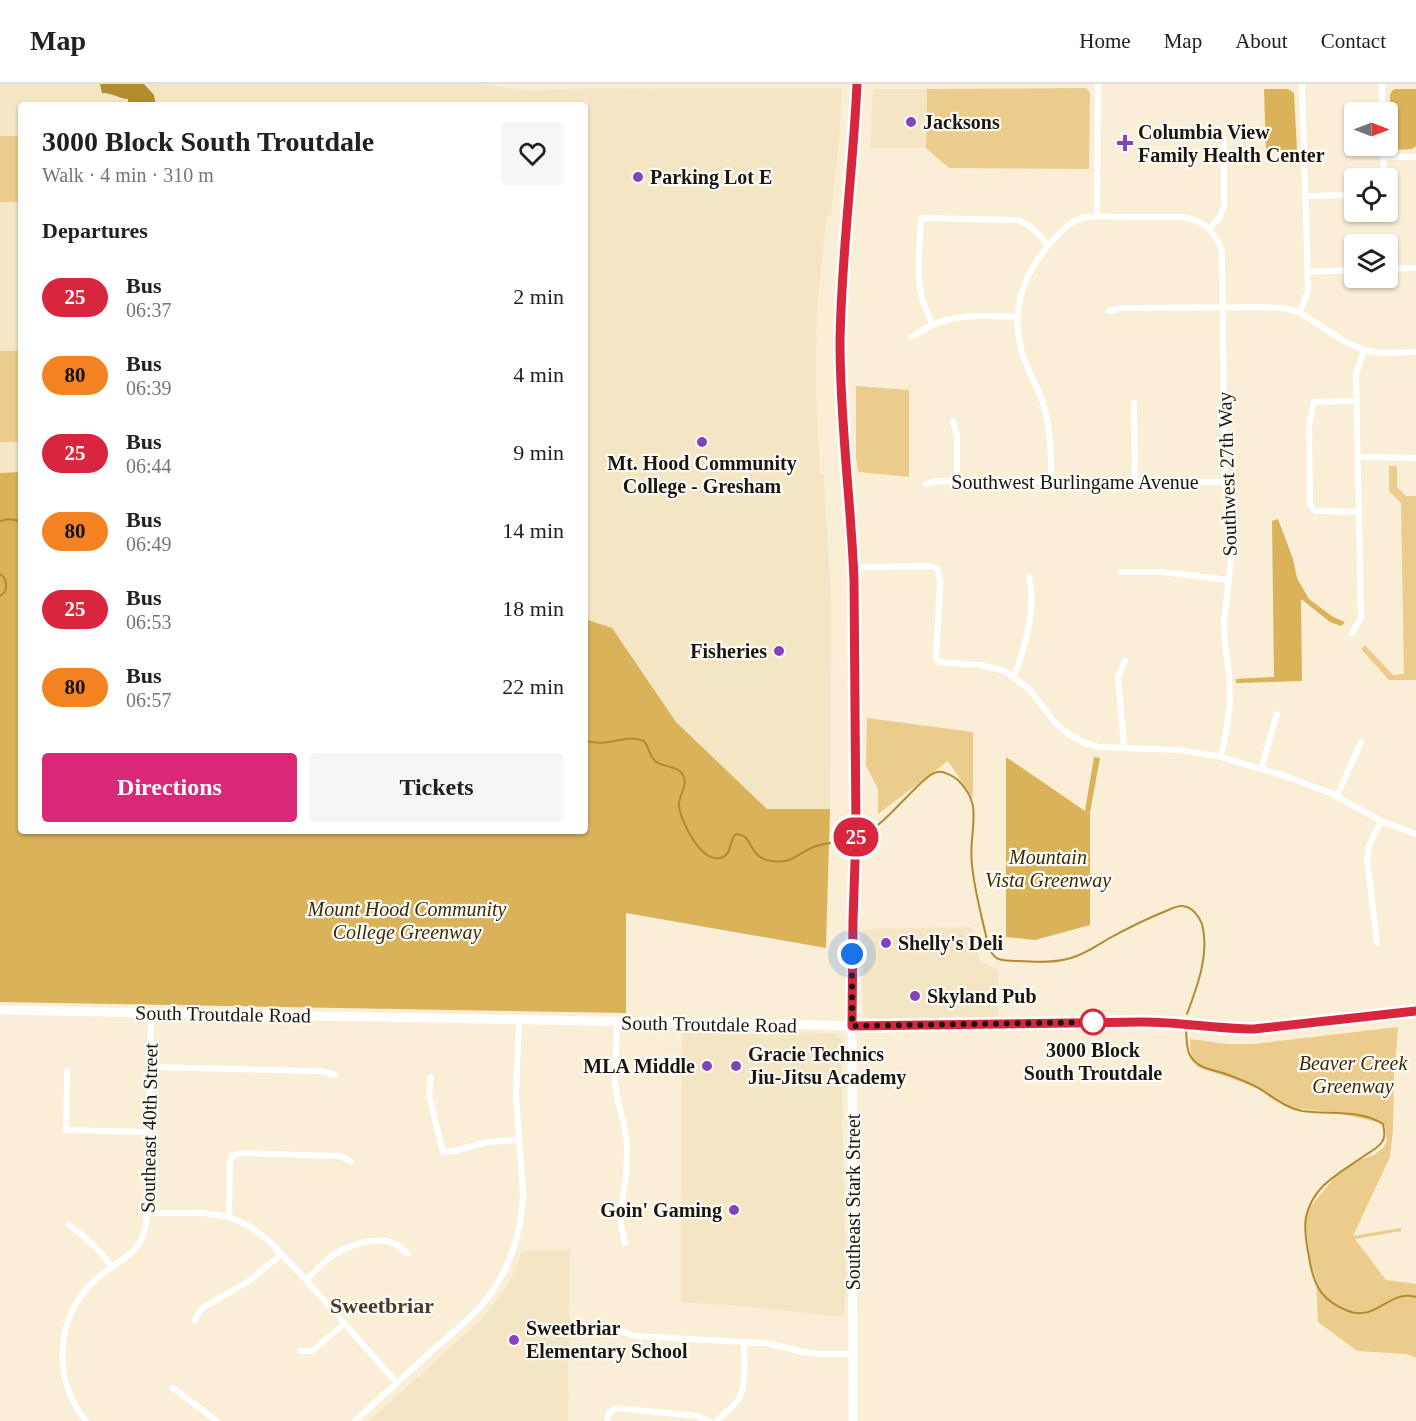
<!DOCTYPE html>
<html lang="en">
<head>
<meta charset="utf-8">
<style>
	body { margin:0; font-family:"Times New Roman",serif; background:#f6f6f6; color:#202124; height:100vh; display:flex; flex-direction:column; font-size:22px; white-space:nowrap }
	* { box-sizing:border-box; margin:0 }
	p { font-size:20px; color:#757577 }
	.icon { flex:none; width:33px; height:33px; fill:none; stroke:currentColor; stroke-width:2; stroke-linecap:round; stroke-linejoin:round }
	.map { position:relative; flex:1; overflow:hidden }
	.details { position:absolute; left:18px; top:18px; width:570px; height:732px; display:flex; flex-direction:column; background:#fff; border-radius:6px; box-shadow:0 2px 4px #0004 }
	.details>* { flex:none }
	.badge { padding:0 12px; border-radius:20px; font-size:21px; line-height:39px }
	.needle { width:39px; rotate:90deg }
	.fabs { position:absolute; left:1344px; top:18px; display:grid; gap:12px }
	.fabs a { display:grid; place-items:center; width:54px; height:54px; border-radius:6px; background:#fff; box-shadow:0 2px 4px #0004; font-size:30px }
	.you { position:absolute; width:30px; height:30px; margin:-15px; border:4px solid #fff; border-radius:50%; background:#1a73e8; box-shadow:0 0 0 9px #1a73e833 }
	.map>.badge { position:absolute; translate:-50% -50%; box-shadow:0 0 0 3px #fff }
	h2 { padding:0 24px; font-size:22px; line-height:54px }
	.round { display:grid; place-items:center; flex:none; width:63px; height:63px; border-radius:6px; background:#f6f6f6 }
	.overview { display:flex; align-items:center; justify-content:space-between; height:102px; padding:0 24px }
	h1 { font-size:28px; font-weight:700; line-height:45px }
	.cta { display:flex; gap:12px; margin-top:auto; padding:12px 24px }
	.cta a { flex:1; height:69px; border-radius:6px; background:#db2777; color:#fff; font-size:24px; font-weight:700; line-height:69px; text-align:center }
	.cta a+a { background:#f6f6f6; color:#202124 }
	ul { padding:0; list-style:none }
	li { display:flex; align-items:center; gap:18px; height:78px; padding:0 24px }
	li div { flex:1 }
	li b { display:block; font-size:22px }
	li em { font-style:normal }
	li .badge { min-width:66px; font-weight:700; text-align:center }
	header { display:flex; align-items:center; gap:36px; box-sizing:border-box; height:84px; padding:0 30px; background:#fff; border-bottom:2px solid #e0e0e0 }
	header strong { font-size:28px }
	nav { display:flex; gap:33px; margin-inline-start:auto; font-size:21px }
	.map>svg:first-child { display:block }
	.built { fill:#f4e5c5 }
	.green { fill:#ebcc8c }
	.forest { fill:#d9b25a }
	.water { fill:#b28b31 }
	.lines { fill:none; stroke-linecap:round; stroke-linejoin:round }
	.stream { stroke:#b28b31; stroke-width:2 }
	.street { stroke:#fff; stroke-width:6 }
	.secondary { stroke:#fff; stroke-width:9 }
	.line-casing { stroke:#fff; stroke-width:14 }
	.line { stroke:#d7263d; stroke-width:9 }
	.walk { stroke:#1b170e; stroke-width:6; stroke-dasharray:0 10.8 }
	.poi-dot { fill:#8344b9; stroke:#fffcf8; stroke-width:2 }
	.stop-dot { fill:#fff; stroke:#d7263d; stroke-width:3 }
	.labels { text-anchor:middle; stroke-width:4.5; stroke-linejoin:round; paint-order:stroke }
	.poi-label { font-size:20px; font-weight:bold; fill:#1b170e; stroke:#fffcf8; text-anchor:start }
	.street-label { font-size:20px; fill:#1b170e; stroke:#fffcf8 }
	.park-label { font-size:20px; font-style:italic; fill:#3b2b03; stroke:#fffcf8 }
	.stop-label { font-size:20px; font-weight:bold; fill:#1b170e; stroke:#fffcf8 }
	.quarter-label { font-size:22px; font-weight:bold; fill:#463c28; stroke:#fffcf8 }
</style>
</head>
<body>
<header>
<strong>Map</strong>
<nav><a>Home</a><a>Map</a><a>About</a><a>Contact</a></nav>
</header>
<div class="map">
<svg width="1416" height="1337" viewBox="0 0 1416 1337">
	<rect width="100%" height="100%" fill="#faeed6"/>
	<path class="built" d="M0,0H479L525,6H545L547,5L695,4H839L842,6L839,53L831,131H827L821,183L817,230L816,264V301L820,390L824,391L831,518L830,725H767L676,638L612,544L585,535V21H21V388L0,389Z
		M876,5H927L926,64H870L873,8Z
		M972,843L980,877L998,887V933L869,935L863,930V845Z
		M682,948L835,949L840,953L842,955V1016L846,1199L844,1233L742,1222L681,1218Z
		M570,1166L568,1337H369L485,1232L508,1200L516,1184L522,1167Z"/>
	<path class="green" d="M1085,4L1087,5L1090,9L1089,85L949,84L926,64L927,5Z
		M0,52H21V118H0Z
		M0,267H21V358H0Z
		M856,302L909,306V393L858,388L856,373Z
		M1389,382H1397V403L1406,412H1416V596H1389L1361,565L1365,561L1393,591L1404,590L1401,419L1389,407Z
		M867,634L973,648V714L948,677L878,730V705L866,681Z
		M1398,943L1394,993L1393,1046L1390,1073L1353,1152L1401,1144V1147L1355,1155L1386,1196L1416,1200V1274L1407,1270L1357,1267L1318,1238L1316,1194L1311,1182L1305,1138L1310,1123L1336,1092L1354,1078L1374,1071L1384,1063L1387,1056L1385,1042L1381,1039L1333,1028L1290,1024L1275,1017L1256,1003L1198,983L1191,975L1190,955L1227,960H1254Z"/>
	<path class="forest" d="M1264,5H1288L1294,9L1297,66L1266,67Z
		M1395,5H1416V62L1412,65L1395,66L1391,61L1390,11L1392,7Z
		M21,388V747H585V535L612,544L676,638L767,725H830L826,864L626,829V929L0,918V389Z
		M1278,435L1293,475L1297,494L1309,515L1333,533L1345,538L1341,542L1330,538L1301,515L1302,597L1236,599V595L1274,593L1272,437Z
		M1006,673L1085,727L1094,673L1100,674L1090,728V841L1035,856L1006,853Z"/>
	<path class="water" d="M100,0H144L154,11L156,21H128V15C119,15 114,9 102,9Z"/>
	<g class="lines">
		<path class="stream" d="M0,437L8,435L21,437
			M0,490C7,494 7,501 5,508L0,512
			M585,656C598,662 611,657 625,655C631,654 638,655 644,657C649,663 649,671 655,677C663,684 678,681 683,691C689,701 678,711 679,722C681,738 702,782 723,773C732,770 729,755 736,750C749,751 748,759 755,768C759,774 765,776 772,777C791,780 796,771 811,764C817,761 824,760 830,759
			M875,743C890,734 924,690 937,688C944,687 953,692 958,696C978,716 974,731 972,756C971,767 971,778 973,789C976,813 983,837 988,861C994,878 1001,876 1017,877C1035,878 1054,879 1071,874C1085,870 1096,862 1108,855C1126,845 1146,835 1166,827C1171,825 1178,821 1183,822C1192,823 1199,832 1202,840C1210,870 1197,903 1187,930
			M1186,947C1187,954 1186,967 1191,973C1198,984 1212,986 1223,989C1237,994 1253,1000 1265,1008C1277,1016 1287,1024 1302,1027C1328,1031 1360,1025 1383,1040C1384,1046 1386,1052 1382,1058C1378,1064 1370,1068 1364,1072C1340,1089 1313,1101 1306,1133C1303,1148 1308,1165 1310,1179C1315,1204 1323,1217 1348,1227C1377,1238 1389,1205 1416,1213"/>
		<path class="street" d="M1382,0V28
			M1383,62L1384,94
			M1383,73H1416
			M1306,112L1354,111
			M1097,132L1098,0
			M1210,144L1220,133L1224,122V55
			M1388,185L1416,184
			M1308,188L1354,186
			M1109,227L1123,224L1260,223L1284,224L1299,228L1344,257L1364,266L1379,269L1416,268
			M1299,228L1304,218L1308,205L1302,0
			M933,241C929,232 924,224 922,214C916,192 920,158 921,134L1018,136C1031,141 1039,151 1048,161
			M911,253C918,249 924,245 932,241C958,229 988,232 1017,233
			M1356,317L1314,318L1309,342L1310,408V420L1314,426L1317,427L1359,428
			M1134,319L1135,398
			M953,337L957,352V397
			M1359,373L1416,374
			M1051,398C1051,370 1051,343 1042,316C1035,297 1024,280 1020,261C1011,218 1027,183 1056,153C1064,145 1071,137 1082,134C1093,131 1106,132 1118,133C1140,133 1161,133 1182,133C1204,136 1216,148 1222,168L1225,405L1231,437L1232,466L1224,537L1225,561L1229,589L1230,620L1226,648L1221,673
			M926,400L937,397L1225,398
			M854,483L928,482L937,484L940,498L936,573L938,578L981,581L1005,587L1030,606L1055,639L1070,651L1085,659L1099,663L1180,666L1221,673L1285,692L1331,709L1381,737L1416,750
			M1121,488H1161L1229,496
			M1352,549L1361,534L1356,291L1364,266
			M1014,593C1025,561 1037,527 1029,493
			M1124,663L1118,593L1125,577
			M1261,685L1277,630
			M1337,712L1361,658
			M1377,859L1367,776L1369,762L1381,737
			M617,938L615,999L618,1018L624,1041L627,1059L626,1094L620,1127L621,1140L625,1159
			M150,983L321,987L335,991
			M67,987L66,1046L149,1048
			M431,993L429,1011L443,1068L454,1067L487,1058L519,1056
			M147,1129H202L217,1131L229,1133L251,1143L268,1156L306,1196L397,1299
			M229,1133L230,1078L232,1072L239,1069L341,1072L351,1078
			M69,1141C86,1153 100,1166 112,1183
			M306,1196C314,1189 321,1180 330,1173C346,1162 379,1150 397,1161C401,1163 405,1168 408,1170
			M195,1236L202,1224L249,1197L282,1170
			M618,1246L635,1252L766,1259L803,1268L816,1270H853
			M300,1267H312L344,1240
			M173,1304L217,1337
			M86,1337C52,1296 55,1235 93,1198C120,1172 145,1174 147,1129L151,929
			M355,1337C381,1313 407,1290 433,1266C449,1252 466,1238 480,1223C508,1192 522,1150 523,1109L516,1011L519,936
			M607,1337L609,1329L616,1324L697,1332L710,1337
			M717,1337C723,1330 732,1324 738,1316C747,1304 744,1274 744,1259"/>
		<path class="secondary" d="M0,926L867,942L1159,938L1217,944L1246,945L1306,940L1416,927
			M853,1337L852,928L853,837L856,747L855,607L853,465L842,313L840,260L845,160L857,0"/>
	</g>
	<g class="lines">
		<g class="line-casing">
			<path id="line" d="M857,0C853,87 841,173 840,259C840,339 851,417 854,496L856,747L853,837L852,942L1143,938C1180,938 1217,945 1254,945L1416,927"/>
		</g>
		<use href="#line" class="line"/>
		<path class="walk" d="M852,870V942L1100,938H1093"/>
	</g>
	<g class="poi-dot">
		<circle cx="911" cy="38" r="6"/>
		<path d="M1122 50h6v6h6v6h-6v6h-6v-6h-6v-6h6z"/>
		<circle cx="638" cy="93" r="6"/>
		<circle cx="702" cy="358" r="6"/>
		<circle cx="779" cy="567" r="6"/>
		<circle cx="886" cy="859" r="6"/>
		<circle cx="915" cy="912" r="6"/>
		<circle cx="707" cy="982" r="6"/>
		<circle cx="736" cy="982" r="6"/>
		<circle cx="734" cy="1126" r="6"/>
		<circle cx="514" cy="1256" r="6"/>
	</g>
	<circle class="stop-dot" cx="1093" cy="938" r="12"/>
	<g class="labels">
		<g class="poi-label">
			<text x="923" y="45">Jacksons</text>
			<text x="1138" y="55">Columbia View<tspan x="1138" dy="23">Family Health Center</tspan></text>
			<text x="650" y="100">Parking Lot E</text>
			<text x="702" y="386" text-anchor="middle">Mt. Hood Community<tspan x="702" dy="23">College - Gresham</tspan></text>
			<text x="767" y="574" text-anchor="end">Fisheries</text>
			<text x="898" y="866">Shelly's Deli</text>
			<text x="927" y="919">Skyland Pub</text>
			<text x="748" y="977">Gracie Technics<tspan x="748" dy="23">Jiu-Jitsu Academy</tspan></text>
			<text x="695" y="989" text-anchor="end">MLA Middle</text>
			<text x="722" y="1133" text-anchor="end">Goin' Gaming</text>
			<text x="526" y="1251">Sweetbriar<tspan x="526" dy="23">Elementary School</tspan></text>
		</g>
		<g class="street-label">
			<text transform="translate(1227 390) rotate(-92)" y="7">Southwest 27th Way</text>
			<text x="1075" y="405">Southwest Burlingame Avenue</text>
			<text transform="translate(223 930) rotate(1)" y="7">South Troutdale Road</text>
			<text transform="translate(709 940) rotate(1)" y="7">South Troutdale Road</text>
			<text transform="translate(149 1044) rotate(-89)" y="7">Southeast 40th Street</text>
			<text transform="translate(853 1118) rotate(-90)" y="7">Southeast Stark Street</text>
		</g>
		<g class="park-label">
			<text x="1048" y="780">Mountain<tspan x="1048" dy="23">Vista Greenway</tspan></text>
			<text x="407" y="832">Mount Hood Community<tspan x="407" dy="23">College Greenway</tspan></text>
			<text x="1353" y="986">Beaver Creek<tspan x="1353" dy="23">Greenway</tspan></text>
		</g>
		<g class="stop-label">
			<text x="1093" y="973">3000 Block<tspan x="1093" dy="23">South Troutdale</tspan></text>
		</g>
		<g class="quarter-label">
			<text x="382" y="1229">Sweetbriar</text>
		</g>
	</g>
</svg>
<div class="fabs">
<a><svg class="needle" viewBox="-14 -14 28 28"><path d="M0-13l5 13h-10z" fill="#e53935"/><path d="M0 13l5-13h-10z" fill="#757577"/></svg></a>
<a><svg class="icon" aria-label="locate" viewBox="0 0 24 24"><circle cx="12" cy="12" r="6"/><path d="M12 2v4M12 18v4M2 12h4M18 12h4"/></svg></a>
<a><svg class="icon" aria-label="layers" viewBox="0 0 24 24"><path d="M12 4l9 5-9 5-9-5zM3 14l9 5 9-5"/></svg></a>
</div>
<div class="you" style="left:852px;top:870px"></div>
<b class="badge" style="left:856px;top:753px;background:#d7263d;color:#fff">25</b>
<section class="details">
<div class="overview"><div><h1>3000 Block South Troutdale</h1><p>Walk · 4 min · 310 m</p></div><a class="round"><svg class="icon" aria-label="heart" viewBox="0 0 24 24"><path d="M12 20l-8-8c-3-5 5-10 8-4 3-6 11-1 8 4z"/></svg></a></div>
<h2>Departures</h2>
<ul>
<li><span class="badge" style="background:#d7263d;color:#fff">25</span><div><b>Bus</b><p>06:37</p></div><em>2 min</em></li>
<li><span class="badge" style="background:#f58220;color:#111">80</span><div><b>Bus</b><p>06:39</p></div><em>4 min</em></li>
<li><span class="badge" style="background:#d7263d;color:#fff">25</span><div><b>Bus</b><p>06:44</p></div><em>9 min</em></li>
<li><span class="badge" style="background:#f58220;color:#111">80</span><div><b>Bus</b><p>06:49</p></div><em>14 min</em></li>
<li><span class="badge" style="background:#d7263d;color:#fff">25</span><div><b>Bus</b><p>06:53</p></div><em>18 min</em></li>
<li><span class="badge" style="background:#f58220;color:#111">80</span><div><b>Bus</b><p>06:57</p></div><em>22 min</em></li>
</ul>
<div class="cta"><a>Directions</a><a>Tickets</a></div>
</section>
</div>
</body>
</html>
